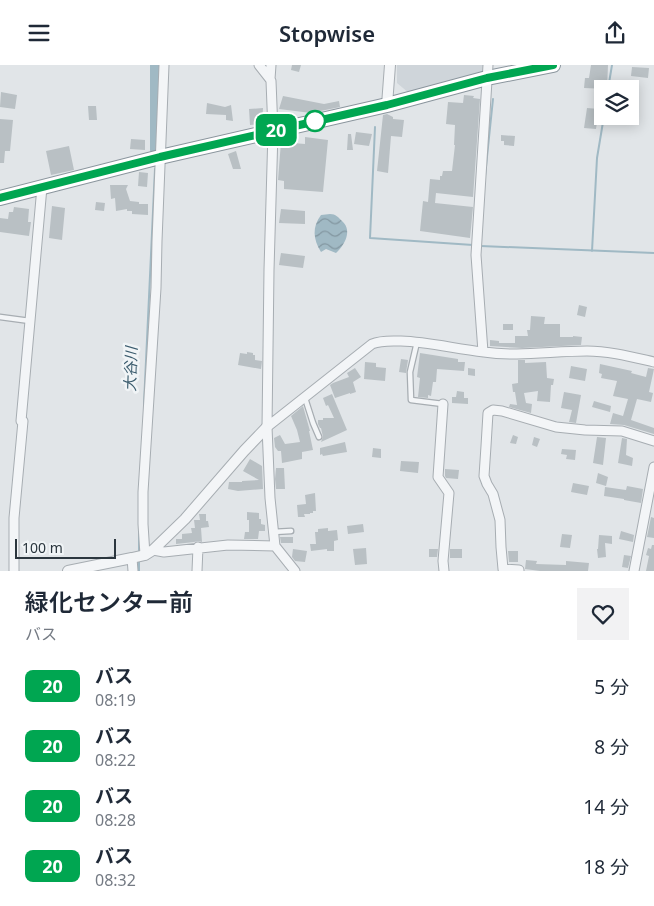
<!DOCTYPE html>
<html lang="ja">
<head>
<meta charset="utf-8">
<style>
	body { margin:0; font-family:"Noto Sans","Noto Sans JP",sans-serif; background:#f2f2f3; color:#1f2937; height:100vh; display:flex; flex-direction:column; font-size:19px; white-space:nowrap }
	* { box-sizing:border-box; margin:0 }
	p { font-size:16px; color:#747a83 }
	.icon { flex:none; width:28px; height:28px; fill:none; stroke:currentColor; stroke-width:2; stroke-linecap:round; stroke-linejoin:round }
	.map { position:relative; height:506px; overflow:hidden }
	.panel { display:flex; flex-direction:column; background:#fff; flex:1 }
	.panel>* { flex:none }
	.badge { padding:0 10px; border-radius:8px; font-size:18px; line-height:32px }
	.controls { position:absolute; left:594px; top:15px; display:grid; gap:10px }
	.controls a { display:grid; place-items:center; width:45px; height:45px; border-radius:0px; background:#fff; box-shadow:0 2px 12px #0003; font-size:25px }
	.scale { position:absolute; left:15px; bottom:12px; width:101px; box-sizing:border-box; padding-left:5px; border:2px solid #2b363e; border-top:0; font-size:14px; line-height:18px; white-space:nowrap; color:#2b363e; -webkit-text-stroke:4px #f0f4f6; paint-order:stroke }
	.map>.badge { position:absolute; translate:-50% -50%; box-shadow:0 0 0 2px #fff }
	.round { display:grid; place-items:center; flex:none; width:52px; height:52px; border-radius:0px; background:#f2f2f3 }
	.head { display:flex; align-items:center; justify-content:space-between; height:85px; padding:0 25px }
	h1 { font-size:24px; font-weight:600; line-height:38px }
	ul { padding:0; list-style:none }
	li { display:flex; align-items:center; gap:15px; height:60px; padding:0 25px }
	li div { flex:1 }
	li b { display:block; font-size:19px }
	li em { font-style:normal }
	li .badge { min-width:55px; font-weight:700; text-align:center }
	header { display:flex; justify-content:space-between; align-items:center; height:65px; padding:0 25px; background:#fff; font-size:22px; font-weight:600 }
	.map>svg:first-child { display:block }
	.built { fill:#cfd5da }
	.water { fill:url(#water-waves) }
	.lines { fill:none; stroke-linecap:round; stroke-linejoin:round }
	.stream { stroke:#a0b9c4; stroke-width:2 }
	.river { stroke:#a0b9c4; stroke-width:12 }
	.building { fill:#b9c0c4 }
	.service-casing { stroke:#a7adb2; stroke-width:7 }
	.minor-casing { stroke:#a7adb2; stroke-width:11 }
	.tertiary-casing { stroke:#a7adb2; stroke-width:12 }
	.trunk-casing { stroke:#8a959d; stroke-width:16 }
	.service { stroke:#f3f5f7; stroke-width:4.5 }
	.minor { stroke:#f3f5f7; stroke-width:9 }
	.tertiary { stroke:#f3f5f7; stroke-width:10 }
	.trunk { stroke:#fff; stroke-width:14 }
	.line-casing { stroke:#fff; stroke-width:11 }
	.line { stroke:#00a651; stroke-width:8 }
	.stop-dot { fill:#fff; stroke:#00a651; stroke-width:2.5 }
	.labels { text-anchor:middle; stroke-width:5; stroke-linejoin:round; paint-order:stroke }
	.water-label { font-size:15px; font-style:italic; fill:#3a5b6d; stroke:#f0f4f6 }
</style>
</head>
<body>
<header><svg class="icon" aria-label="menu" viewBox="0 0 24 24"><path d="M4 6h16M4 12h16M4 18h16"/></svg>Stopwise<svg class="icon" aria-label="share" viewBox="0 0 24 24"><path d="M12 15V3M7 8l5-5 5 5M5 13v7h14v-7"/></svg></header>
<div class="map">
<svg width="654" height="506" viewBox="0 0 654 506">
	<defs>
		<pattern id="water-waves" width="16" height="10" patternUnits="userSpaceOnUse" patternTransform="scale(1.25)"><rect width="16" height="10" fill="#a0b9c4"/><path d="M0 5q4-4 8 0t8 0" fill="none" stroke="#8397a1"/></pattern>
	</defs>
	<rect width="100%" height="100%" fill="#e1e5e8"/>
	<path class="built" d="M397,0H485L484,10L409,28L397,18Z"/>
	<path class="water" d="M330,149C336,149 338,152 343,157C352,166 345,180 336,188L326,184L321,187C313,174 312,162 321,150Z"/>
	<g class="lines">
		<path class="stream" d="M608,24L612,0
			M375,62L370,173L473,180
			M485,111L493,34
			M481,181L654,188
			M592,186L597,93L604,51
			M144,339L155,104
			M139,488V468
			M139,506V496"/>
		<path class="river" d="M156,85V0"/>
	</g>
	<path class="building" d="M292,0H301L299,7L291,5Z
		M591,0H608L607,24L584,23L585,13H589Z
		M632,2L649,3L648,13L631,11Z
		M1,27L17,30L15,44L0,42Z
		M464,30L474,31L473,33L480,34L473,132L436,128L435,138L473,142L470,173L420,166L423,136L428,137L430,114L440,115V111H442L443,106H452L455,80H454L455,60L446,59L448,37L463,38Z
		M283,31L324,39L339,36L340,42L311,48L279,44Z
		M207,38L225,42L231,40L233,56L226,55V50L206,49Z
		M88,41H96L97,55H89Z
		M263,43L262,59L250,60L249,44Z
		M587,43L599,44L596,64L584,63Z
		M387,49L393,52V54L404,55L402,72L391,71L388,108L377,106L383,50Z
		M0,54L13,55L10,86H5L4,98H0Z
		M356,67L372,69L369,81L354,79Z
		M348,69H351L353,85H347Z
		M501,70L515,71L514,81L504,80V76H501Z
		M305,72L328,75L323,127L284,124V116L278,115L281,77L305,79Z
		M131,74L145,75V85L130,84Z
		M69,81L74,105L51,110L46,86Z
		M236,86L241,104H233L228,89Z
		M139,107L148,108L147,122L138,121Z
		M110,120H128L126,124L130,136L139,137V139H148V150L132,149V146H127V144L116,146L115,133L111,134Z
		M96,137L105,138L104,146L95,145Z
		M52,141L65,143L62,175L49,173Z
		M14,142L29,144L28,157H31L29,171L0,167V153L8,154L9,147H13Z
		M281,144L305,146V159L279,158Z
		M281,188L305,191L303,203L279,200Z
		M579,240L587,242L585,252L577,250Z
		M531,251L545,252L544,259H560V272H573V271L582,272L581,280L522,283L490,281V275L499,276V278H515V271H528L527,265H530Z
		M503,259H513V265H503Z
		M247,287L253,288V290H255V295L262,296L261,304L238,300L240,288L247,289Z
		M420,288L458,294V297H465L464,306L437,304L436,317H433L431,331L428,330V333L418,332L420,313L417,312Z
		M401,294L408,295L406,308L399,307Z
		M518,295H525V298L546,297L547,313L554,314L553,320H551L550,337L537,336L538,326L524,328L526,338L532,339L531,348L509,342L510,339L517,340L515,327H513L512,319L518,318Z
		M365,297L376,298V302L386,303L385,316L364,314Z
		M600,299L632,306L631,308L646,312L648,303L654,304L649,327L653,328L651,337L637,334L631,355L654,363V369L624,360L610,359L613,348L623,351L628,334L613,331L617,316L601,313L602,309L599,308Z
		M571,301L587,304L585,316L569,313Z
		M355,303L361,312L353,317L356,327L350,329V328L335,333L330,320L333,318L349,312L347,308Z
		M468,303L475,304V311L468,310Z
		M457,326L464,327V333H468V339L452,338V332H456Z
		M564,327L581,330L576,358L569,357L572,345L561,343Z
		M332,329L347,365L321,377L323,372L321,363H320L318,359V355H323V353H334L328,340L326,341L323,333Z
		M594,336L611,341L610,347L592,342Z
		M303,341L310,366H309L313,385L302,387V394L282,398L281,386H278L275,382L274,373L280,370L285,379L300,377L297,365L291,351Z
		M513,370L518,372L516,379L510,378Z
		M534,372L540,374L537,382L532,380Z
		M597,372L606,373L603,400L593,398Z
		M622,373L627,374L626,390L633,393L632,401L618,398Z
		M345,377L347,387L323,391L322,389L320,390V383Z
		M373,383L381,384V393L372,392Z
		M562,384L576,385L575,395L566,394L567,390L561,389Z
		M250,394L262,401L263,424L238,426L228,424L229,417H242V416L259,415L243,406Z
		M401,396L419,397L418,408L400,406Z
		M276,403H284L285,424H276L275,414Z
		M445,404L459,405L458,414L446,413L445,411Z
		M598,408L608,412L606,421L596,418Z
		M573,418L589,421L587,430L571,427Z
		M627,421L643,424L641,438L624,435V434L604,431L605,422L626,425Z
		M315,428L316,446H313V448H310V449H304L305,452H298L297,440L306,439L305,430Z
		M247,447L259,448V454H261V459L265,460V466H259L258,474H244L245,467H249V455H247Z
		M199,449H206V456H208L209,462L201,463L202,477L198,476L194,477L176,479V474H182V469L192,468L191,463H195L194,455H200Z
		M651,452L654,453V473L647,472Z
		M363,459L364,467L348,469L347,461Z
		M328,463V466L337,465L338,475L334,476V486H327V484L311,486L310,479H316L315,467H318V464Z
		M621,466L634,470L633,477L619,474Z
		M562,469L572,470L570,483L560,482Z
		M599,470L612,471V479L605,478L606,492L598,493L597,484H598Z
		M280,472H293V478H281Z
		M652,480H654V506H646L649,491L646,490L648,483L651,484Z
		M366,483L367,499L355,500L353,484Z
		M293,484L307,486L305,497L295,496L292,492Z
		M429,484H438L437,492H429Z
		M450,484H462V493H450Z
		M508,486H518V497H509Z
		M624,490L631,491L628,503L622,502Z
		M526,495L537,496L536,499L566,500V496L589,498L588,506H540L525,504Z"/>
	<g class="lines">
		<g class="service-casing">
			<path id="service" d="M0,252L30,256
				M417,277L410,307L411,335L443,339
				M305,333L313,358L319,372
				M273,467L291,466"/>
		</g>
		<g class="minor-casing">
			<path id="minor" d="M259,0L270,14
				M271,0L270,14L271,16L273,66L269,205L267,362L270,433L275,481L295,506
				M483,287L476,190L488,0
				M443,339L438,412L449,428L443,496L444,506
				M267,362L372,279C381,275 391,276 401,276C429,277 456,284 484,287C518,292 552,286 587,286C609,286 632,292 654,297
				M153,485L164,487L228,480L275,481
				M145,490L143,459V427L156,223L157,176L164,0
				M132,493L133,506
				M14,506V453L23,356H21L42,122
				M197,506L198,482
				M519,506V505L503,504L501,482L500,455L493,429L487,419L484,411L486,381L488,348L493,345L502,346L556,362L585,365L622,366L654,376
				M634,506L654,402"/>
		</g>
		<g class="tertiary-casing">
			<path id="tertiary" d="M387,40L390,0
				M68,506L132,493L145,490L153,485L185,454L244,386L267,362"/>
		</g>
		<g class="trunk-casing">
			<path id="trunk" d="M0,133L160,92L387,40L487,13L553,0"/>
		</g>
		<use href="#service" class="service"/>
		<use href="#minor" class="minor"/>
		<use href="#tertiary" class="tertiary"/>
		<use href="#trunk" class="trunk"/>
	</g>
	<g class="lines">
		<g class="line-casing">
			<path id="line" d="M0,133L160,92L387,40L487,13L553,0"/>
		</g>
		<use href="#line" class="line"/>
	</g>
	<circle class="stop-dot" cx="315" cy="56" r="10"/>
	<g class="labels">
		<g class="water-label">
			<text transform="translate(131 304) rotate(-88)" y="5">大谷川</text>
		</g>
	</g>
</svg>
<div class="controls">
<a><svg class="icon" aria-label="layers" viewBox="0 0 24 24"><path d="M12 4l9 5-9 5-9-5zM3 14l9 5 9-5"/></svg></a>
</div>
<div class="scale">100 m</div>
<b class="badge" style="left:276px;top:65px;background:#00a651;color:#fff">20</b>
</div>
<section class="panel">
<div class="head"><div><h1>緑化センター前</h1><p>バス</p></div><a class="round"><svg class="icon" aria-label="heart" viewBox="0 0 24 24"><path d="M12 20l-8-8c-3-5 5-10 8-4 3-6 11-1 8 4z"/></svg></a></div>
<ul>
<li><span class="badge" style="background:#00a651;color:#fff">20</span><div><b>バス</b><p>08:19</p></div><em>5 分</em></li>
<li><span class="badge" style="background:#00a651;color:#fff">20</span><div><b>バス</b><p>08:22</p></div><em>8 分</em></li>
<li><span class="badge" style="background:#00a651;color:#fff">20</span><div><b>バス</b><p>08:28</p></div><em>14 分</em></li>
<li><span class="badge" style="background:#00a651;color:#fff">20</span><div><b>バス</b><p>08:32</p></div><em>18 分</em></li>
</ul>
</section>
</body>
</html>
